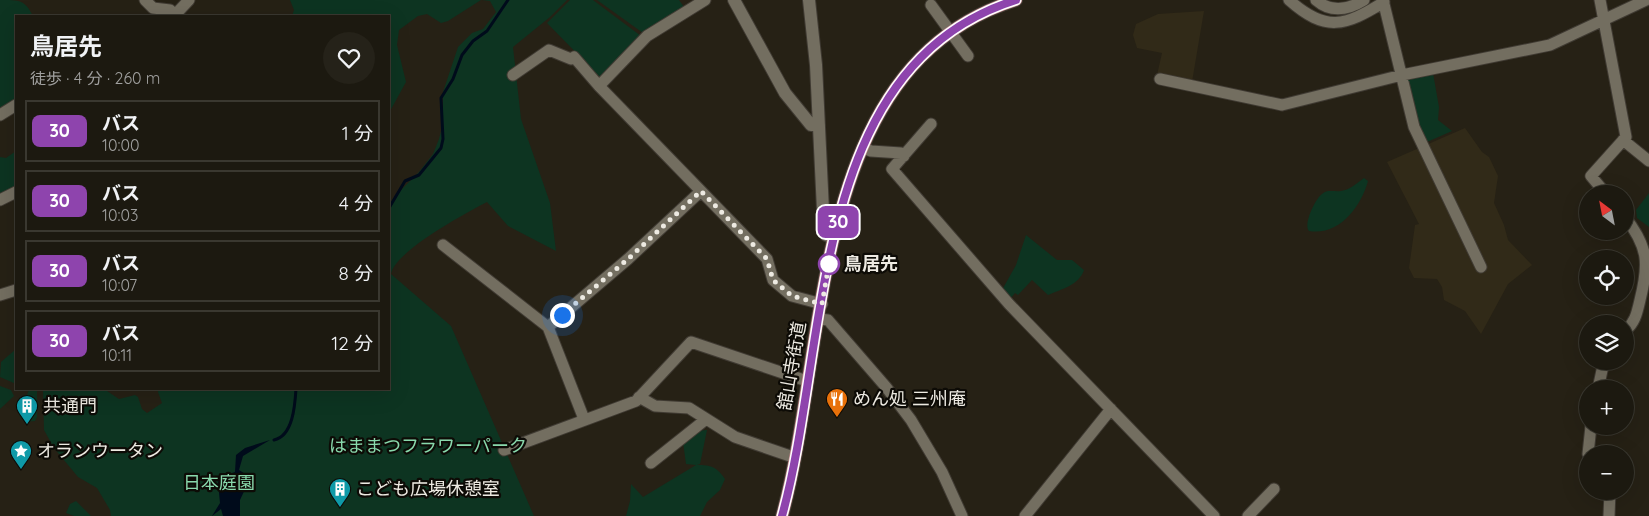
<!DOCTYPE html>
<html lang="ja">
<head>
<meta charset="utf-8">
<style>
	body { margin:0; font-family:Quicksand,"Noto Sans JP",sans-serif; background:#252219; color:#f1f3f6; height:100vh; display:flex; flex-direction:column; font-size:19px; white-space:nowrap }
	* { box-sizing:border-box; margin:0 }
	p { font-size:16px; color:#a0a09f }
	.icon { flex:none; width:28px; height:28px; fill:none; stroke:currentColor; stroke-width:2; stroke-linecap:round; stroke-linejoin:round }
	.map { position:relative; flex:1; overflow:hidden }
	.drawer { position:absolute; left:15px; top:15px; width:375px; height:375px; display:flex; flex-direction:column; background:#1c1910; border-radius:0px; box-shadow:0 5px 20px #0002,0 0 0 1px #3a3830 }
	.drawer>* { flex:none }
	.badge { padding:0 10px; border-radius:8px; font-size:18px; line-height:32px }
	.needle { width:32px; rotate:328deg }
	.controls { position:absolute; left:1579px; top:185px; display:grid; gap:10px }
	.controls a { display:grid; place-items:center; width:55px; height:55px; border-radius:50%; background:#1c1910; box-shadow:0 5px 20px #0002,0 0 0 1px #3a3830; font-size:25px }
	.you { position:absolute; width:25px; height:25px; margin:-12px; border:4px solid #fff; border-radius:50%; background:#1a73e8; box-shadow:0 0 0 8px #1a73e833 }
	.map>.badge { position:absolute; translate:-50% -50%; box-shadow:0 0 0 2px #fff }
	.round { display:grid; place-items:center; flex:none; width:52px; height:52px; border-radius:26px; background:#252219 }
	.headline { display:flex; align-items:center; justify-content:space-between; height:85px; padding:0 15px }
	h1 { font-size:24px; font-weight:700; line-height:38px }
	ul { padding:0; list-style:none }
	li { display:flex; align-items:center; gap:15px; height:62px; margin:0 10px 8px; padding:0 5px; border:2px solid #3a3830; border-radius:0px }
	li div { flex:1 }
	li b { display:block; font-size:19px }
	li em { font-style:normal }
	li .badge { min-width:55px; font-weight:700; text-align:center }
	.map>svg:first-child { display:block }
	.built { fill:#312a18 }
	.green { fill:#0d3421 }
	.water { fill:#000b1b }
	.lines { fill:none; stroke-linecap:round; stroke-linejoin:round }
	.stream { stroke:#000b1b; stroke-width:3 }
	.street-casing { stroke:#403b33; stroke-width:13 }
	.secondary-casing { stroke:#403b33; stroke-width:14 }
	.primary-casing { stroke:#403b33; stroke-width:14 }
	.street { stroke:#736e60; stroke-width:11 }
	.secondary { stroke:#736e60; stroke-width:12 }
	.primary { stroke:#c5888c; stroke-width:12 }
	.line-casing { stroke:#fff; stroke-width:11 }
	.line { stroke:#8e44ad; stroke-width:8 }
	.walk { stroke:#edeae2; stroke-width:5; stroke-dasharray:0 9 }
	.stop-dot { fill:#fff; stroke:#8e44ad; stroke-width:2.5 }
	.labels { text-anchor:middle; stroke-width:4.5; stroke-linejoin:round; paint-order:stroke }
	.stop-label { font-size:18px; font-weight:bold; fill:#edeae2; stroke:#0d0b06; text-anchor:start }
	.street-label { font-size:18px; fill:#edeae2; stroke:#0d0b06 }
	.poi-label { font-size:18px; fill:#edeae2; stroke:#0d0b06; text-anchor:start }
	.park-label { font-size:18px; fill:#89d9ac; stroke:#0d0b06 }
</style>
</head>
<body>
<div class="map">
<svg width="1649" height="516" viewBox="0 0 1649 516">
	<rect width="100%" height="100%" fill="#262115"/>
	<path class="built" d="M1204,11L1192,82L1157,75L1162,53L1137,48L1133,35L1136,24L1158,14Z
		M1465,128L1482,152L1489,157L1498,176L1494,203L1504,225L1508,240L1532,265L1508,284L1481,334L1465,311L1444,300L1442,287L1437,279L1414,278L1409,268L1415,225L1419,224L1387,162Z"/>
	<path class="green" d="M0,0C20,0 25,0 33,16H16V100L0,110Z
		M290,0H481L448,21L441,23L427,14L418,16L399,30L397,45L406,82L389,113V16H292L294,10Z
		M482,0H567L550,17L513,47L521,119L550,203L556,251L508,226L487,202C466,213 395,251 391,274L451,326L534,516H111L110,510L97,488L78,477L54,448L44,430L43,389H104L119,399L135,395L138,397L142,409L147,413L162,403L158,392L159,389H389V207L397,194L419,172L433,154L439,139L443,124V92L458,47L472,33L483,29L496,12L490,1Z
		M570,0H593L641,36L600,77L547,23Z
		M597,0H679L684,7L643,33Z
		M1433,73L1439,107L1438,120L1452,131L1427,142L1419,131L1407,80L1409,77Z
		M16,151V189L0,193V157L6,158Z
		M1364,178L1368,181C1361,207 1339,236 1309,231C1303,225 1315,199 1322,194C1327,189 1334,192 1341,191C1350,190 1357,183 1364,178Z
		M1649,193V227L1637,218L1636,210Z
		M1026,235L1057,260H1072L1084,270C1079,285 1062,289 1048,295L1032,280L1018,295L1015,293L1010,299L1002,290L1016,265Z
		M16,349V384L0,377L1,362Z
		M0,386L11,390L14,396L0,409Z
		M29,389H37V417L35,421C28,422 23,422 19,415C19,405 27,399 29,389Z
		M707,430L700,464L697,465C711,465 717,467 725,479L720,490L707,502L700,516H626L630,501L631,484L643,497L696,465L686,464L683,442L696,431Z
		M76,501L91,516H74L66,513L70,504Z"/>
	<path class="water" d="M270,440L243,456L239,470L247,475V485L240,500V516H223L221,509L212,516L220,503L218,482L223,476L235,472L236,455L245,448Z"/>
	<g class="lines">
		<path class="stream" d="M389,208L405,181L419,175L441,148L443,139L441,98L453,79L462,55L473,41L487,31L508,0
			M274,440C293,436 295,405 296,389"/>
		<g class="street-casing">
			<path id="street" d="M145,0L153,8L170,10L175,15
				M1289,0C1326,33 1345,26 1384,2
				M1316,0C1331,13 1348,10 1364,0
				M1383,0L1414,127L1481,267
				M1600,0L1626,137L1591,176L1606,194
				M931,5L968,56
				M174,16L189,0
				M513,75L549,50L571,59L574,57L599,86L767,259L773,280L792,296L822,304
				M1160,79L1282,105L1402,75L1550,45L1646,0
				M599,86L647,36L705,0
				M0,115L16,105
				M931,124L892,169L1009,304L1214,516
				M1623,140L1649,161
				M863,148L871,151L901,153L904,156
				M0,200L16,192
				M1625,217C1649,248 1649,264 1640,300C1637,313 1635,323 1625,331
				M443,245L548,327L584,419
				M0,295L16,290
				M819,319L828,320L886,387L911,420L942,472L962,516
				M548,327L628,259L701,191
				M1598,389L1604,361
				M639,397L655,406L689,408L735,437L793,457
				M504,450L636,401L691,342L807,381
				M1588,454L1591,426
				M651,463L705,420
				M1025,516L1111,409
				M1248,516L1274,489
				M1609,516L1610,491"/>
		</g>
		<g class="secondary-casing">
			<path id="secondary" d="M734,0L785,93L811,125H819
				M809,0L816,65L824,231L826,235L834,238"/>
		</g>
		<g class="primary-casing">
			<path id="primary" d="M782,516C829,345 808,65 1016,0"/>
		</g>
		<use href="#street" class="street"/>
		<use href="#secondary" class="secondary"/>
		<use href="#primary" class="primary"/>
	</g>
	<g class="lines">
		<g class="line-casing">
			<path id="line" d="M782,516C830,344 807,66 1016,0"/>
		</g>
		<use href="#line" class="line"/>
		<path class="walk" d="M562,315L628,259L701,191L767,259L773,280L792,296L822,304L829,264"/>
	</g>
	<defs>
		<g id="restaurant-pin" transform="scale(1.125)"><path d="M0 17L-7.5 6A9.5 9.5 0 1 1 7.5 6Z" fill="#e8710a" stroke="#0d0b06"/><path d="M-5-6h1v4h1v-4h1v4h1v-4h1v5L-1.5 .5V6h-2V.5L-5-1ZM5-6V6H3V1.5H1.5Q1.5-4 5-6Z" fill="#fff"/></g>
		<g id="building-pin" transform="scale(1.125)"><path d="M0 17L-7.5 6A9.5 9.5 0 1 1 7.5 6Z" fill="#0f9aa8" stroke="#0d0b06"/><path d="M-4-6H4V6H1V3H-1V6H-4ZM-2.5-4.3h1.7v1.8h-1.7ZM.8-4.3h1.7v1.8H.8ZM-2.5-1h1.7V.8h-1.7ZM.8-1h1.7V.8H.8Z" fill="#fff"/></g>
		<g id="sight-pin" transform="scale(1.125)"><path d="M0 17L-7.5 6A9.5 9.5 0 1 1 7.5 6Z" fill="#0f9aa8" stroke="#0d0b06"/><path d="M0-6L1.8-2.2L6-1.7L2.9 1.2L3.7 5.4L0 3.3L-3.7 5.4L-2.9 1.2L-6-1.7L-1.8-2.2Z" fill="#fff"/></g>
	</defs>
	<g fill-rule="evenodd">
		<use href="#restaurant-pin" x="837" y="399"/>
		<use href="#building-pin" x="27" y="406"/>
		<use href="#sight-pin" x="21" y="451"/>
		<use href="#building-pin" x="340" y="489"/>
	</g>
	<circle class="stop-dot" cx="829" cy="264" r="10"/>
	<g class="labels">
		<g class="stop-label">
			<text x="844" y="270">鳥居先</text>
		</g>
		<g class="street-label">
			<text transform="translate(792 366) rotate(-80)" y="6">舘山寺街道</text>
		</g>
		<g class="poi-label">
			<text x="853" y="405">めん処 三州庵</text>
			<text x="43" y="412">共通門</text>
			<text x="37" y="457">オランウータン</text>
			<text x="356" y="495">こども広場休憩室</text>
		</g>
		<g class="park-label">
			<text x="428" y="452">はままつフラワーパーク</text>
			<text x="219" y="489">日本庭園</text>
		</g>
	</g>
</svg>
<div class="controls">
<a><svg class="needle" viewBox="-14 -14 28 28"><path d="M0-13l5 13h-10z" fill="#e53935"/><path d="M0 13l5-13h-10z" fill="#a0a09f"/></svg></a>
<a><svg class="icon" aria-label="locate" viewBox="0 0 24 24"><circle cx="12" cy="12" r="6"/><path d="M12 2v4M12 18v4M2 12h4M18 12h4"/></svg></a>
<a><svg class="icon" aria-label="layers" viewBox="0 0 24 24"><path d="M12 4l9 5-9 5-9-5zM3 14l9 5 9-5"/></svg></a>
<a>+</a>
<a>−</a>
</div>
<div class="you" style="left:562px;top:315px"></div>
<b class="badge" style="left:838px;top:222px;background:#8e44ad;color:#fff">30</b>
<section class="drawer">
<div class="headline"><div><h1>鳥居先</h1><p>徒歩 · 4 分 · 260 m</p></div><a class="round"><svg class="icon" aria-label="heart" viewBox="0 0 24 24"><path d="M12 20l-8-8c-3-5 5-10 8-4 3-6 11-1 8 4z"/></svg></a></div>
<ul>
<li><span class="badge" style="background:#8e44ad;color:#fff">30</span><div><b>バス</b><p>10:00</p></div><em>1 分</em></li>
<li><span class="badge" style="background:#8e44ad;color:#fff">30</span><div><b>バス</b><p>10:03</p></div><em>4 分</em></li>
<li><span class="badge" style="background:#8e44ad;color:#fff">30</span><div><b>バス</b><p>10:07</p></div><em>8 分</em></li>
<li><span class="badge" style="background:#8e44ad;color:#fff">30</span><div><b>バス</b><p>10:11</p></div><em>12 分</em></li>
</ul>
</section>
</div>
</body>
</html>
